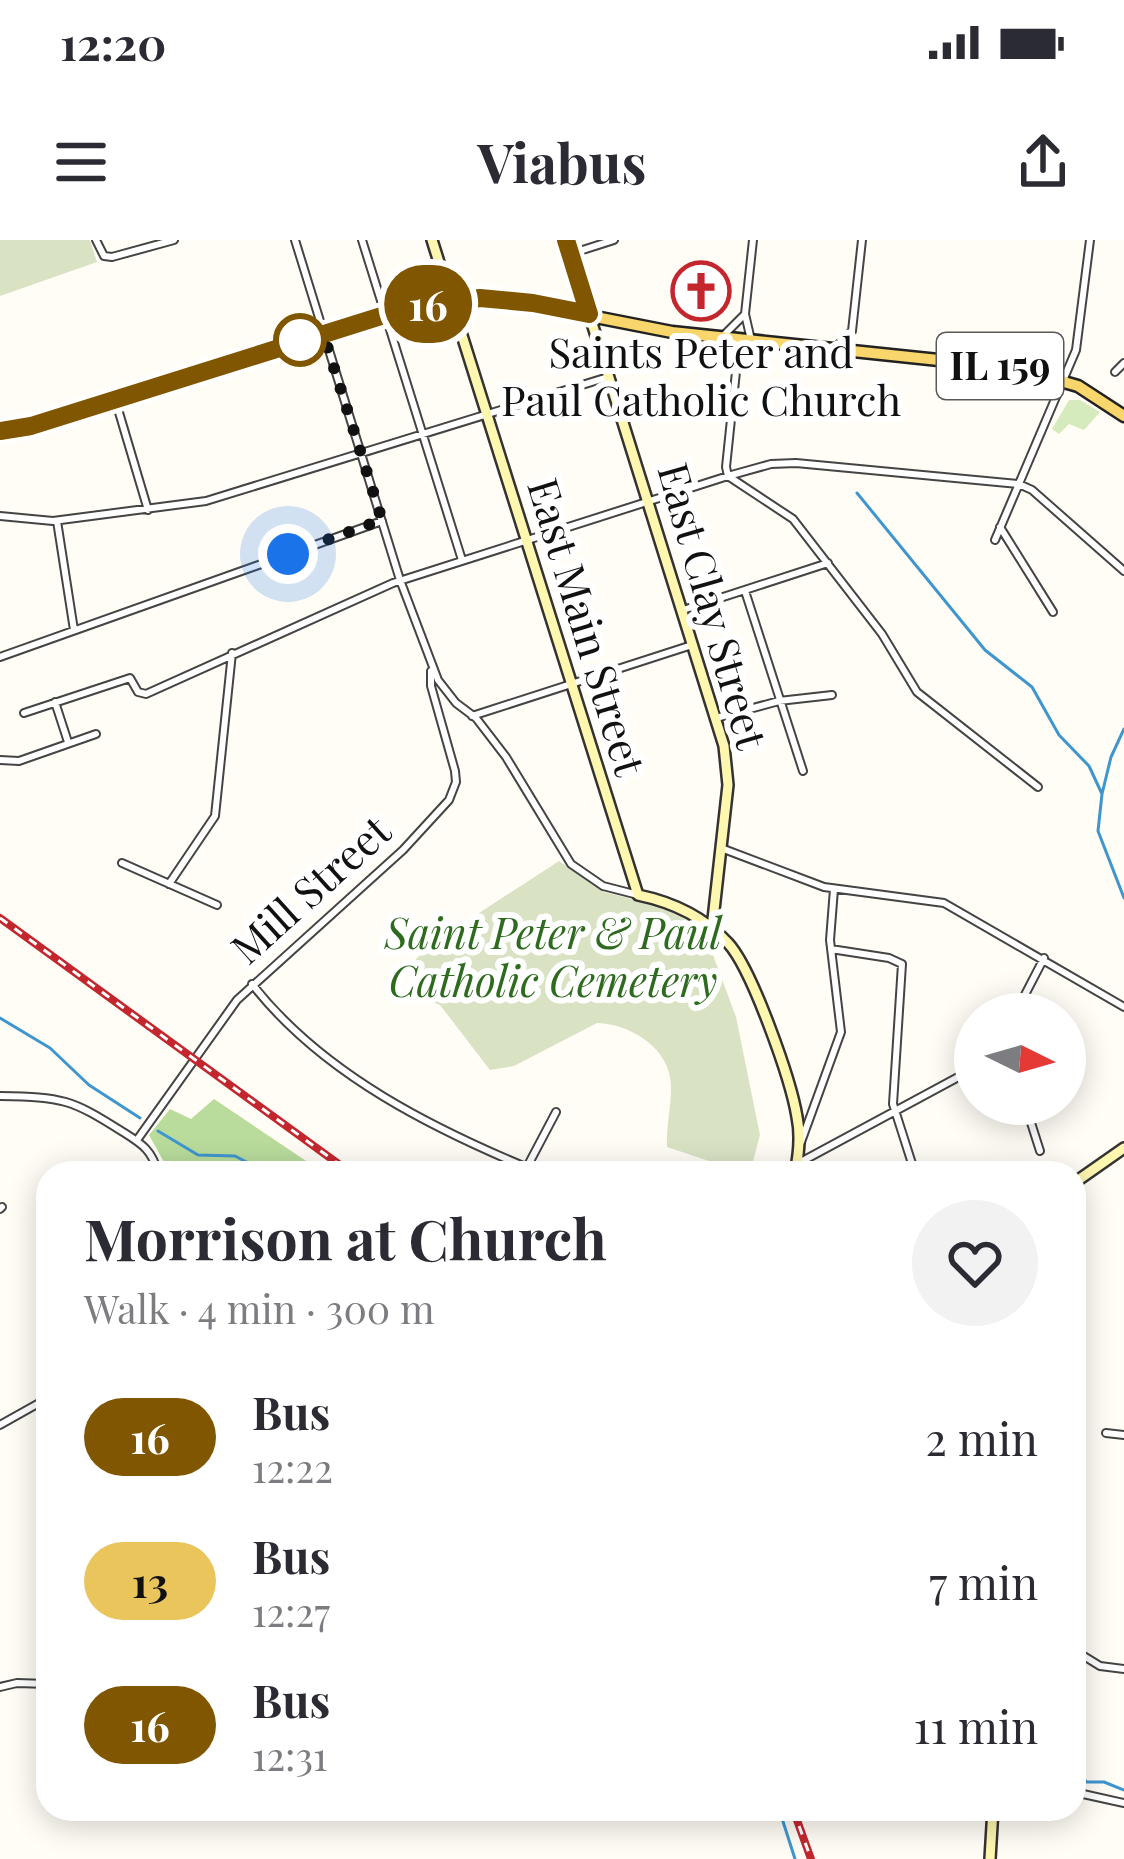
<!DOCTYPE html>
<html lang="en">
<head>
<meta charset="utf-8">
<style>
	body { margin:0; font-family:"Playfair Display",serif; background:#f2f2f3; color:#2b2b33; height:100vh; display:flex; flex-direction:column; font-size:45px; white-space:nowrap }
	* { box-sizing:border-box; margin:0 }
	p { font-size:39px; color:#7c7c81 }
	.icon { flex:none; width:66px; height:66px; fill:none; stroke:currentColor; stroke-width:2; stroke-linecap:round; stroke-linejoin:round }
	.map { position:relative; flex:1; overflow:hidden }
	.drawer { position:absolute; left:36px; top:921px; width:1050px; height:660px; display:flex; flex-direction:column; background:#fff; border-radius:36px; box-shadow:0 6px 30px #0003 }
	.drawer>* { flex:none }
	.badge { padding:0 24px; border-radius:39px; font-size:42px; line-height:78px }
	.needle { width:78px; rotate:95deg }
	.controls { position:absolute; left:954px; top:753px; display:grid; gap:24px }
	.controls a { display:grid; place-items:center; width:132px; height:132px; border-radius:50%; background:#fff; box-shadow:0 6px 30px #0003; font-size:60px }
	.you { position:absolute; width:60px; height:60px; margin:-30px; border:9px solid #fff; border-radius:50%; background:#1a73e8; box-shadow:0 0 0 18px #1a73e833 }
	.map>.badge { position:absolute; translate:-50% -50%; box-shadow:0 0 0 6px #fff }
	.round { display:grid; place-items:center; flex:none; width:126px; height:126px; border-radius:63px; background:#f2f2f3 }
	.head { display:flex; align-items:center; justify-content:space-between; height:204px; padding:0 48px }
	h1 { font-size:57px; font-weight:700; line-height:90px }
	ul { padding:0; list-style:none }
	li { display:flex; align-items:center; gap:36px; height:144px; padding:0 48px }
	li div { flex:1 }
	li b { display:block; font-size:45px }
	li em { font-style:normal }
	li .badge { min-width:132px; font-weight:700; text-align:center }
	.status { display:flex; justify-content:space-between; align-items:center; height:84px; padding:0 60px; background:#fff; direction:ltr }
	.status svg { height:33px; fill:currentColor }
	header { display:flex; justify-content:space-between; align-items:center; height:156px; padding:0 48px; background:#fff; font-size:54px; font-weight:700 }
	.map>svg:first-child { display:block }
	.green { fill:#d5ebbd }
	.forest { fill:#b9dc9c }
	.cemetery { fill:#d9e3c4 }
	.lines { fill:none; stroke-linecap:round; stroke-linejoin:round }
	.stream { stroke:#3f96cf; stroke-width:3 }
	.street-casing { stroke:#444; stroke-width:10 }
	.secondary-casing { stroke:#333; stroke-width:14 }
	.primary-casing { stroke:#222; stroke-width:15 }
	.street { stroke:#fff; stroke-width:6 }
	.secondary { stroke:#fff6b0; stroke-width:9 }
	.primary { stroke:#f9d66b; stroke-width:10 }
	.rail-casing { stroke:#c4262e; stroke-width:8 }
	.rail { stroke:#fff; stroke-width:3; stroke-dasharray:9; stroke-linecap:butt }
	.line-casing { stroke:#fff; stroke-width:27 }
	.line { stroke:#815601; stroke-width:18 }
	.walk { stroke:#111; stroke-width:12; stroke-dasharray:0 21.6 }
	.stop-dot { fill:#fff; stroke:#815601; stroke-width:6 }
	.labels { text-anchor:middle; stroke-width:12; stroke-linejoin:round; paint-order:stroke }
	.shield { fill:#fff; stroke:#585858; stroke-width:3 }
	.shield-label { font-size:39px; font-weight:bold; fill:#111 }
	.poi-label { font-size:42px; fill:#111; stroke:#fff }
	.street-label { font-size:42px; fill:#111; stroke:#fff }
	.park-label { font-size:42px; font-style:italic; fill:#2f6b1f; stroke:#fff }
</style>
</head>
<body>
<div class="status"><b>12:20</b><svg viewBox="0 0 49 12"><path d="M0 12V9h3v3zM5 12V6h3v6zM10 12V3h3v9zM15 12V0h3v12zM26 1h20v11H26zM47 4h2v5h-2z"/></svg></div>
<header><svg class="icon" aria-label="menu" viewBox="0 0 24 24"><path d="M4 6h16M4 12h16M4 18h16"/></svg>Viabus<svg class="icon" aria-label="share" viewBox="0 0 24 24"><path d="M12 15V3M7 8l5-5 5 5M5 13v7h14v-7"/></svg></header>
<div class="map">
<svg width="1124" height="1619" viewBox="0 0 1124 1619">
	<rect width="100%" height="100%" fill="#fffdf5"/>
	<path class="green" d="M1069,160H1080L1100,172L1084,190L1069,184L1059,194L1052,189Z"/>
	<path class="forest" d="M214,859L324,933H170L149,895L170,869L191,879Z"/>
	<path class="cemetery" d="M0,0H90L97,22L0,56Z
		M559,621L604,652L656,665L703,688L736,777L760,895L752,925L727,927L667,907C666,887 671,868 671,848C672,810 632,784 597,783L514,826L490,830L440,765L417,756L416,719C435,701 465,695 479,673Z"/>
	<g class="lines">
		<path class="stream" d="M857,253L985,410L1032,447L1059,495L1089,526L1102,554L1098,591L1124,658
			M1102,554L1111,517L1124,489
			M0,778L50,808L89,845L140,878
			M158,891L198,915L235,916L254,926V933
			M1074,1532L1087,1542H1104L1124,1550
			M779,1569L795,1619"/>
		<g class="street-casing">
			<path id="street" d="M96,0L104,16L112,17L174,0
				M295,0L400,340L438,440L456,463L476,478L506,517L571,624L603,646L638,655
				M362,0L462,320
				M753,0L745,74L751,100L737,122L726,227L728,236L793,279L882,394L917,452L1038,547
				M570,14L614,0
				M852,91L862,0
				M835,108L852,91
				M737,122L722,97L745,74
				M1115,132L1124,123
				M115,159L148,270
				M0,276L53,281L206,261L608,137
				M57,281L74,390
				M1000,287L1053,372
				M995,300L1076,110L1090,0
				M745,351L803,531
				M683,370L828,323
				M0,417L382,281
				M55,462L68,502
				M24,473L130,438L138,452L146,454L393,343L728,236L771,224L796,223L1019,244L1032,250L1124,331
				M472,476L692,405
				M716,478L779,461L832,455
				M0,520L19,521L96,494
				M721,608L824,647L944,663L1124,767
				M122,623L217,665
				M169,644L215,576L232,413
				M831,709L889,718L902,724L893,864L915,933
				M252,744C323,835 435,890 540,933
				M1015,774L1044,718
				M0,856C63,857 71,859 123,892C142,904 152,910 158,933
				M1025,864L1040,911
				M137,900L237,760L403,610L449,560L456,542L455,531L431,446V431
				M801,902L841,792L830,700L834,649
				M797,924L975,828
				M527,927L556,872
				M0,969L2,967
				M0,1185L48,1158
				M1106,1193L1124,1195
				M1074,1410L1100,1426L1124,1429
				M0,1447L17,1443L48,1444
				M1074,1552L1124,1563"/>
		</g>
		<g class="secondary-casing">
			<path id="secondary" d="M432,0L638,655C672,662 704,677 728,703C752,729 791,840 797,877C801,896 799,914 795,933
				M566,0L724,506L728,545L712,688
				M1074,943L1124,908
				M990,1619L993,1569"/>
		</g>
		<g class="primary-casing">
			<path id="primary" d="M0,191L31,186L385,73L450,60H509L672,92L1015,128L1078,146L1124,176"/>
		</g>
		<use href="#street" class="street"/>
		<use href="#secondary" class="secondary"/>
		<use href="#primary" class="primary"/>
		<g class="rail-casing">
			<path id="rail" d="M0,678L351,933
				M793,1569L811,1619"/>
		</g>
		<use href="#rail" class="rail"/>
	</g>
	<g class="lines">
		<g class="line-casing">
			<path id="line" d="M0,191L31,186L410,67L480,58L533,63L589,74L566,0"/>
		</g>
		<use href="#line" class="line"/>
		<path class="walk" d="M288,314L382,280L323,93L300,100"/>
	</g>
	<defs>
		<g id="church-ring" transform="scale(3)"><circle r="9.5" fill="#fff" stroke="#c4262e" stroke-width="1.5"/><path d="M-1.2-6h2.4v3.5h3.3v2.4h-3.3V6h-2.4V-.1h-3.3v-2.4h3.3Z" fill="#c4262e"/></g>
	</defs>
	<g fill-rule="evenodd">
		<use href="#church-ring" x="701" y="51"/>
	</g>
	<circle class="stop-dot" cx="300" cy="100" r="24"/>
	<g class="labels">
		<rect class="shield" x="937" y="93" width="126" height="66" rx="9"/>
		<g class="shield-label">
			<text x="1000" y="140">IL 159</text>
		</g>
		<g class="poi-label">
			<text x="701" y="128">Saints Peter and<tspan x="701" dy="48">Paul Catholic Church</tspan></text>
		</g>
		<g class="street-label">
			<text transform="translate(712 366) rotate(74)" y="15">East Clay Street</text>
			<text transform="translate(586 387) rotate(73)" y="15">East Main Street</text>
			<text transform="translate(311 650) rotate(-42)" y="15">Mill Street</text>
		</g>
		<g class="park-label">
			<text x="553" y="709">Saint Peter &amp; Paul<tspan x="553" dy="48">Catholic Cemetery</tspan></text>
		</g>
	</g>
</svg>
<div class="controls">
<a><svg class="needle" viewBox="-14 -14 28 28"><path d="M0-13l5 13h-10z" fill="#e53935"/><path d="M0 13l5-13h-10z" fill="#7c7c81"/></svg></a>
</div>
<div class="you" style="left:288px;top:314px"></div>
<b class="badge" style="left:428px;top:64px;background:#815601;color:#fff">16</b>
<section class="drawer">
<div class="head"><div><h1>Morrison at Church</h1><p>Walk · 4 min · 300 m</p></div><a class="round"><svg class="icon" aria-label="heart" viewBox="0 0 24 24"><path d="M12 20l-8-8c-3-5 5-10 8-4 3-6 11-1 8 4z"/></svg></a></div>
<ul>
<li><span class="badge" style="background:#815601;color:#fff">16</span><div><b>Bus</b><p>12:22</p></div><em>2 min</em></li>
<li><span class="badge" style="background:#eac55c;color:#111">13</span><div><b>Bus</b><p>12:27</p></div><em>7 min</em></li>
<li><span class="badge" style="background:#815601;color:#fff">16</span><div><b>Bus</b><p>12:31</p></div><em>11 min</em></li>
</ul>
</section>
</div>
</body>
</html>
